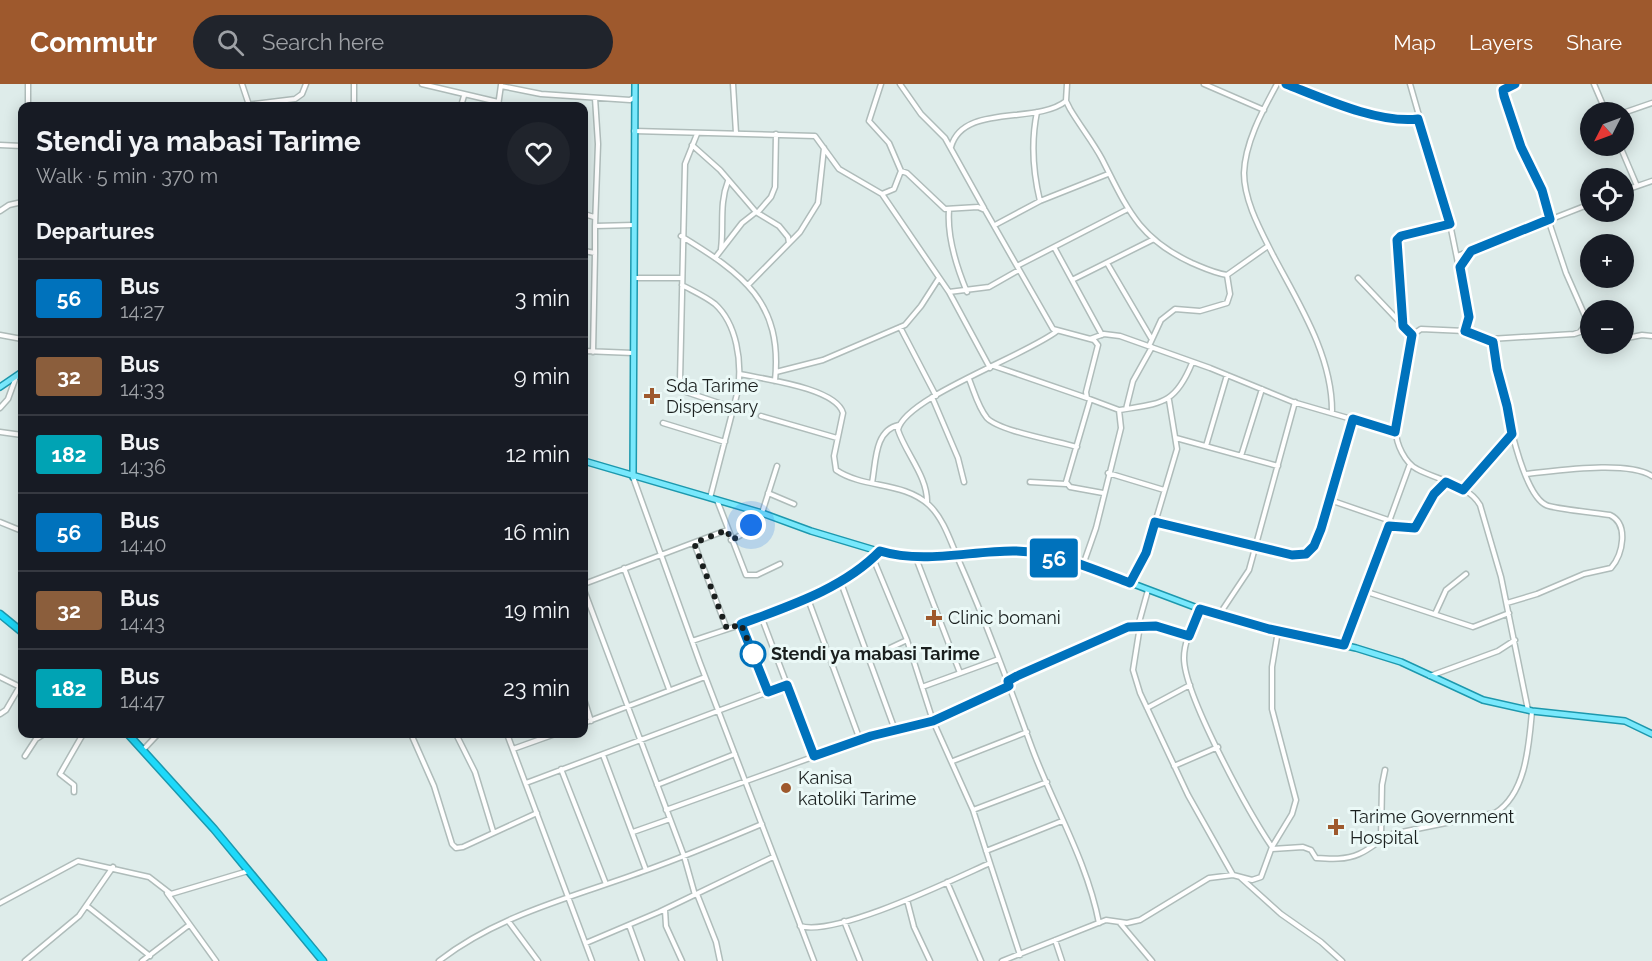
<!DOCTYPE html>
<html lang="en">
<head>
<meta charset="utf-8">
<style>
	body { margin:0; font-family:Raleway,sans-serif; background:#20242c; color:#f1f3f6; height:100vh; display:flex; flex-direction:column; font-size:22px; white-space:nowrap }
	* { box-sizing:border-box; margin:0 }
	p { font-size:20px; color:#9ea1a6 }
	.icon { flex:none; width:33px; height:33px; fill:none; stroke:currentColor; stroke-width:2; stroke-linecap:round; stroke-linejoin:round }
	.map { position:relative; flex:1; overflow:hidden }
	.details { position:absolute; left:18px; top:18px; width:570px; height:636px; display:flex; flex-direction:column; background:#171b24; border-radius:12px; box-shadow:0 3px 15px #0003 }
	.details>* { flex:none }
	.badge { padding:0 12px; border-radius:4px; font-size:21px; line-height:39px }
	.needle { width:39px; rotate:228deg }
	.buttons { position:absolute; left:1580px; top:18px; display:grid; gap:12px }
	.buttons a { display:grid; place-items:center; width:54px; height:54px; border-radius:50%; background:#171b24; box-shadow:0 3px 15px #0003; font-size:30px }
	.you { position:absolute; width:30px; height:30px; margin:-15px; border:4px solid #fff; border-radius:50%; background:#1a73e8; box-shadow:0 0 0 9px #1a73e833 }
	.map>.badge { position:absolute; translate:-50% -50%; box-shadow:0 0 0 3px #fff }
	h2 { padding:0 18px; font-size:22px; line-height:54px }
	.round { display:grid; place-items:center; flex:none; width:63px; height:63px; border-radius:32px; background:#20242c }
	.overview { display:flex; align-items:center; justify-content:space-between; height:102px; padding:0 18px }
	h1 { font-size:28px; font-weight:700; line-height:45px }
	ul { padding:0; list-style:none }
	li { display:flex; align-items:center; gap:18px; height:78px; padding:0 18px; border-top:2px solid #363941 }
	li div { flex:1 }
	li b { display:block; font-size:22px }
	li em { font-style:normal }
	li .badge { min-width:66px; font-weight:700; text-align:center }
	header { display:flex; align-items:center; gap:36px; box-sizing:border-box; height:84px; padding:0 30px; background:#9e592d; color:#fff }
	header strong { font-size:28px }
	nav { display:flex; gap:33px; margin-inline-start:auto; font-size:21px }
	.search { width:420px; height:54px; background:#20242c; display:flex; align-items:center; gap:15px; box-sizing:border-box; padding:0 21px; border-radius:33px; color:#9ea1a6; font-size:22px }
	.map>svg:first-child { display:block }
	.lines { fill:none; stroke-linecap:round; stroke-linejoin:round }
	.minor-casing { stroke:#afbcba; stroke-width:7 }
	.major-casing { stroke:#1d98ad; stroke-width:8 }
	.highway-casing { stroke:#1d98ad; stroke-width:9 }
	.minor { stroke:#fff; stroke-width:4 }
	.major { stroke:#78e8fc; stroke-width:5 }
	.highway { stroke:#1ed9fa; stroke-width:6 }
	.line-casing { stroke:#fff; stroke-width:14 }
	.line { stroke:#0072bc; stroke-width:9 }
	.walk { stroke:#1a1f1e; stroke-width:6; stroke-dasharray:0 10.8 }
	.poi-dot { fill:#9e592d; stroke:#ebf9f7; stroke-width:2 }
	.stop-dot { fill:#fff; stroke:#0072bc; stroke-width:3 }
	.labels { text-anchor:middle; stroke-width:6; stroke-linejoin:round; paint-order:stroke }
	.poi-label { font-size:18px; fill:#1a1f1e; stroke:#ebf9f7; text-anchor:start }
	.stop-label { font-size:18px; font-weight:bold; fill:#1a1f1e; stroke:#ebf9f7; text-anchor:start }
</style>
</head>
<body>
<header>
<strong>Commutr</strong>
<div class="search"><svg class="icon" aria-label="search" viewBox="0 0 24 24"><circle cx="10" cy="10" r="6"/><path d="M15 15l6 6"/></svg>Search here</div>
<nav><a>Map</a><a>Layers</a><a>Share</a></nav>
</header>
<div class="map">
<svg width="1652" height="877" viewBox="0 0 1652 877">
	<rect width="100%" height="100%" fill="#deecea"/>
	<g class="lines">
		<g class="minor-casing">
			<path id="minor" d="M242,0L249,21
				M354,0V22
				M422,0L498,18
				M733,0L736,49
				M881,0L869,37L889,59L901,87
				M900,0L921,30L945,54L984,124
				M1067,0L1066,17L1070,25C1080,42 1093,58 1102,75C1127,124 1138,154 1192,179C1204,184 1214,189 1227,191L1268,162
				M1204,0L1264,26
				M1277,0C1263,26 1245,58 1244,89C1244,117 1261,147 1273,171C1299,220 1332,271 1332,327
				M1286,0C1322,15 1380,40 1418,35
				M1410,0L1450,140L1469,233L1465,247L1421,245L1412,251C1404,273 1395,324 1396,347C1396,360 1405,379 1417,385C1437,396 1468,400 1480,421L1501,493L1528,626
				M1515,0L1504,6V12L1521,63L1542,106L1550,135
				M1594,0L1606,28
				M501,2L541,10L630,16L635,13
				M595,14L598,60L595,142
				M28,22V0
				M237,22L295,15L302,10L306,0
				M461,22L464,12
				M498,22L501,1
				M1037,28C1031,57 1033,88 1040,117
				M1623,29L1652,19
				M634,47L815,52L839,85L882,110L894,105L901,87L907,89L945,125L978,123L985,126L1053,245L1094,256L1098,261L1086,308L1087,314L1119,326L1121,344L1096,444L1083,481
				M697,50L685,80L680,297L686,308L734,324
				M0,61L22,62
				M692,61L720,86L756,128L779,142L788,153L789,159
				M1620,62L1637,102
				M951,63C963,19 1036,41 1066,17
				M1623,107L1652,97
				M882,110L949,208L990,284
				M949,126C947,152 957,184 967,208
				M0,127L9,121L22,118
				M758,128L771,113L775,103L776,50
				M584,130L594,133
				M995,141L1040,117L1108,90
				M681,152C743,190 783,218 775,297
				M1054,163L1102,251
				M721,165C724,141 719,120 728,97
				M584,167L595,169V142L634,141
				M1457,172L1590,120
				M715,174L742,139L756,128
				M1107,179L1151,254
				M1017,182L1128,125
				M1460,183L1471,168
				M634,194H681
				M1358,194L1412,251
				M1072,196L1152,156
				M682,201C693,207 705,212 715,220C737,240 742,278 738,306L710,414
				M748,201L800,148L818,119L824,64
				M949,208L989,203L1019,186
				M1403,242L1397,156L1401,152L1450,140
				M900,243L936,312
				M1465,247L1493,258C1500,289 1517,407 1546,421C1554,425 1598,429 1610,431C1629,440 1623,470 1611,484L1584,490L1537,510L1507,519
				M0,251L22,255
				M1623,252L1627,254L1642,251L1652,252
				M1090,255L1104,250L1120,252L1210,284L1293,318L1396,348
				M1490,255L1574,250L1580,248L1585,241V232L1566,189L1548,135
				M1149,262L1161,236L1175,225L1200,227L1227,219L1230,210L1227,191
				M584,267L633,269
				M593,268L595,169
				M994,282L1087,314
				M776,288L823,276L905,241L921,222L939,194
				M740,290C763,295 836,304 843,329L834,372L836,386C864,405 903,397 929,421C944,435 951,459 959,477C986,538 1009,601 1032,664C1054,723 1087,777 1099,839
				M969,295C974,307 978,323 987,334C999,347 1057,357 1077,363
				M932,313L958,374L964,398
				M1090,316L1066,398L1070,403L1103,409
				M0,324L8,315L16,293
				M1126,325L1133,297L1152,263
				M1120,326C1161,319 1175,321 1192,279
				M761,332L837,354
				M663,339L725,358
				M0,348L22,351
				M1176,354L1278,382
				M1206,362L1227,291
				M1241,372L1262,305
				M1108,389L1164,406
				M1526,390C1557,387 1626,376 1652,392
				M633,393L700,579L814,877
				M1030,398L1066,400
				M872,399C876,379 874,346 899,341
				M1463,406L1511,350
				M768,409L794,420
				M717,416L746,491H757L780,480
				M1330,416L1391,437
				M927,419C928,393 906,370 898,346C904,314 1027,271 1057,247
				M762,429L777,382
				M0,438L22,447
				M1155,438L1292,471L1306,470L1314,462L1321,445L1353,335
				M1389,442L1415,444L1430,417L1446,398
				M731,456C745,450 754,443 758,428
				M694,459L727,545
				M916,474L960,589
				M624,484L669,605
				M840,496L895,646
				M1129,499L1146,469L1177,365L1169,316
				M584,500L727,446
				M584,506L684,772L695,811
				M1364,507L1473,543L1509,529
				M808,515L860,656
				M1200,525C1193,540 1184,557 1184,574C1184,611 1249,729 1272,763
				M1435,530L1446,506L1466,490
				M1219,531L1249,486L1295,318
				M761,532L814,672
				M741,540L768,608
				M1138,542L1148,506
				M1140,542L1133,586L1140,609L1188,711L1233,791
				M692,557C753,536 833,515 879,467
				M1344,561L1410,380
				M869,574L907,556
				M1430,592L1498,567L1515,556
				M0,593L22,604
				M1008,597L1128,543L1156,542L1189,552
				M922,603L999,575
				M584,615L591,637
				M1147,624L1190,601
				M0,630L6,626L20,602
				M584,639L705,593
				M411,650L434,702L452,760L456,764L463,763L537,729
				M456,650L475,688L493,747
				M507,650L592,877
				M513,665L555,650
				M143,666L158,650
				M603,671L646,786
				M25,672L36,655L44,650
				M953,677L1027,648
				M1174,682L1218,663
				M561,685L606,800
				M526,699L787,601
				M657,701L735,670
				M74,708V701L60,690L83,650
				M666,726L871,652L933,637L1009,602
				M973,726L1047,698
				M633,748L670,735
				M1381,754L1382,701L1385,686
				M1272,765L1303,763L1311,766L1316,774C1330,775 1346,776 1359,770C1371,765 1380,755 1392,750L1495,729C1526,710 1529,661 1532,627
				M986,767L1062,737
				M990,779L1020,871
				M1241,794L1281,830L1321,858L1342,877
				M947,798L981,877
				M167,809L216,877
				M697,810L716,858L720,877
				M907,816L914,843L930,877
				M0,819L78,777L149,793L171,810L248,787
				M87,822L150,872
				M665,826L666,842L682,877
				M844,837L860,877
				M509,838L538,877
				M1120,839L1152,877
				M629,841L642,877
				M800,842C836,853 952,796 990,779L973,726L933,637L907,556L873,474
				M1055,856L1062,877
				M586,859L659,828L773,773
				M25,877L79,832L113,783
				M142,877L189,841
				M439,877C499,830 577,812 647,786C686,772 724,756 762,740
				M1002,877L1106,836L1127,839L1140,836L1209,794L1233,791L1252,796L1261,793L1272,763L1292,730L1296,716L1272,625V583L1278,547"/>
		</g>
		<g class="major-casing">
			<path id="major" d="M0,303L22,288
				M584,377L762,429L811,447L891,471L916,474L1015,467L1040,470L1083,481L1200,525L1270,545L1356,564L1401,578L1483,616L1532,627L1625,637L1652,650
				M633,393L635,0"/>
		</g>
		<g class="highway-casing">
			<path id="highway" d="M0,530L22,548
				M128,650L214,745L323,877"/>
		</g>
		<use href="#minor" class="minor"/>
		<use href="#major" class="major"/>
		<use href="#highway" class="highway"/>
	</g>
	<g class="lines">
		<g class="line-casing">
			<path id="line" d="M1286,0C1322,14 1379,40 1418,35L1450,140L1401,152L1397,156L1403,242L1412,251L1395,348L1353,335L1321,445L1314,462L1306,470L1292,471L1155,438L1146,469L1130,499C1093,485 1053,467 1013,467C969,467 923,480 880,467C843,505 789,522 741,540L768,608L787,601L814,672L871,652L933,637L1009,602L1008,597L1017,592L1128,543L1156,542L1189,552L1200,525L1269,545L1344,561L1389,442L1415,444L1434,410L1446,398L1463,406L1512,350L1507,322L1497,285L1493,258L1465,247L1469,233L1460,183L1471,167L1550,135L1542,106L1521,63L1504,12L1503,6L1515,0"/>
		</g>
		<use href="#line" class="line"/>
		<path class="walk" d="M751,441L745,450L731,456L727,446L694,459L727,545L741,540L755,574L753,570"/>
	</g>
	<g class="poi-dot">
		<path d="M649 303h6v6h6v6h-6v6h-6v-6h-6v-6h6z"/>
		<path d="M931 525h6v6h6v6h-6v6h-6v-6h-6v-6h6z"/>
		<circle cx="786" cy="704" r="6"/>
		<path d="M1333 734h6v6h6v6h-6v6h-6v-6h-6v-6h6z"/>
	</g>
	<circle class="stop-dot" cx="753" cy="570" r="12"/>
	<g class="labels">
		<g class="poi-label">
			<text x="666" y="308">Sda Tarime<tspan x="666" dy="21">Dispensary</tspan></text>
			<text x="948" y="540">Clinic bomani</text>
			<text x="798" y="700">Kanisa<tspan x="798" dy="21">katoliki Tarime</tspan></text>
			<text x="1350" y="739">Tarime Government<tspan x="1350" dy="21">Hospital</tspan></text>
		</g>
		<g class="stop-label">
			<text x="771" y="576">Stendi ya mabasi Tarime</text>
		</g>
	</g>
</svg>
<div class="buttons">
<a><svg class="needle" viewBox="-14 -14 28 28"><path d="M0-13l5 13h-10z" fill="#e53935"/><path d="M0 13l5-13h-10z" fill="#9ea1a6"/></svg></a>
<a><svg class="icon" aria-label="locate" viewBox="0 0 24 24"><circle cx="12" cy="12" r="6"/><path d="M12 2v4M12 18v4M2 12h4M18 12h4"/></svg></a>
<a>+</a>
<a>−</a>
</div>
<div class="you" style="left:751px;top:441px"></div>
<b class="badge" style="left:1054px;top:474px;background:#0072bc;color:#fff">56</b>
<section class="details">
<div class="overview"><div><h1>Stendi ya mabasi Tarime</h1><p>Walk · 5 min · 370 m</p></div><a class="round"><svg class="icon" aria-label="heart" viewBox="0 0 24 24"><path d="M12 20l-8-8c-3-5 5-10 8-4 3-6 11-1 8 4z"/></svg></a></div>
<h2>Departures</h2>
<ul>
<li><span class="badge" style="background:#0072bc;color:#fff">56</span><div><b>Bus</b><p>14:27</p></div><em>3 min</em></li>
<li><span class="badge" style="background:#8b5e3c;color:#fff">32</span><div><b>Bus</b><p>14:33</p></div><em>9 min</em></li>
<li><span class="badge" style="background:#00a3b4;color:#fff">182</span><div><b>Bus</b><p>14:36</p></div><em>12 min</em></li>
<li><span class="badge" style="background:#0072bc;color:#fff">56</span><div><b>Bus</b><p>14:40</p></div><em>16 min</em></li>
<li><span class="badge" style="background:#8b5e3c;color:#fff">32</span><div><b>Bus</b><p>14:43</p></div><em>19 min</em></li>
<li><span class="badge" style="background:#00a3b4;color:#fff">182</span><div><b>Bus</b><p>14:47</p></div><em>23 min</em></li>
</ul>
</section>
</div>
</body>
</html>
